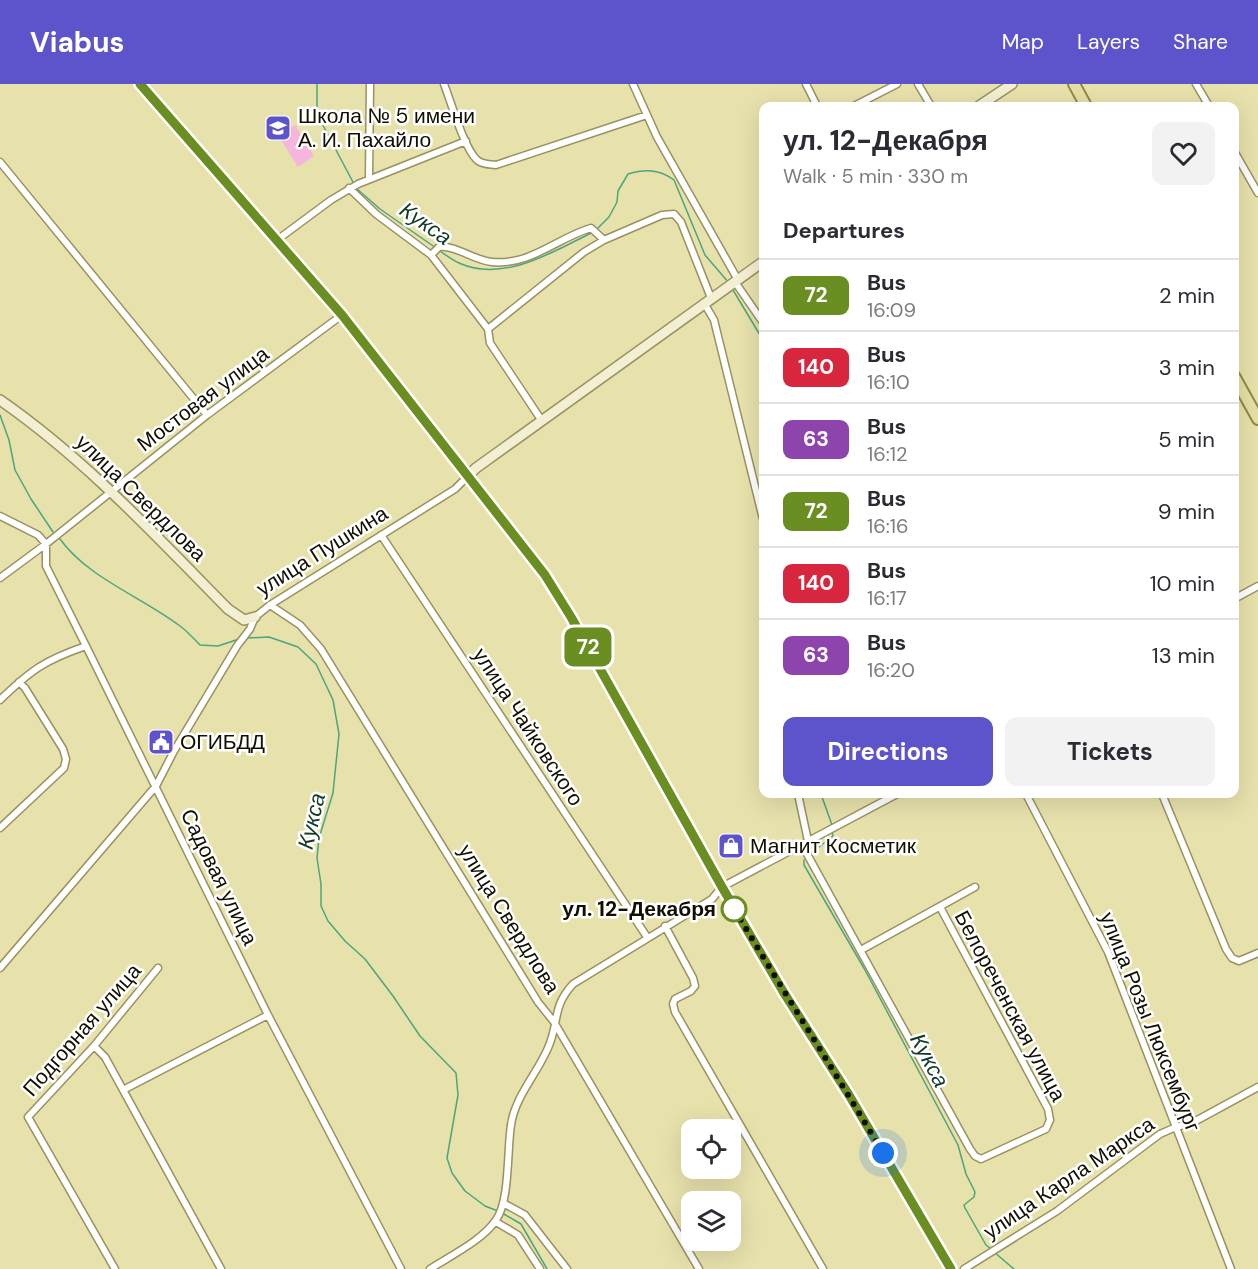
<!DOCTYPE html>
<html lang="en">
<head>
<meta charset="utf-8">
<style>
	body { margin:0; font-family:"DM Sans",sans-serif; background:#f2f2f3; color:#2b2b33; height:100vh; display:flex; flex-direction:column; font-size:22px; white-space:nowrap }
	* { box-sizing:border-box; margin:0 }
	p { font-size:20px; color:#7c7c81 }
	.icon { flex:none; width:33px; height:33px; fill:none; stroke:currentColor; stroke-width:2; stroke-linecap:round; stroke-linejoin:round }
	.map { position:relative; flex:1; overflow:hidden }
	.details { position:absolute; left:759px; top:18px; width:480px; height:696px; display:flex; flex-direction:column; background:#fff; border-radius:12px; box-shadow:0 6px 24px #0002 }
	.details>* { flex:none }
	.badge { padding:0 12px; border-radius:9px; font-size:21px; line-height:39px }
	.buttons { position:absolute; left:681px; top:1035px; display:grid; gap:12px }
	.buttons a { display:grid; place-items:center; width:60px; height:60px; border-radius:12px; background:#fff; box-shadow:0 6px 24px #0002; font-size:30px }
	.you { position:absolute; width:30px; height:30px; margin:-15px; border:4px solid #fff; border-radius:50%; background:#1a73e8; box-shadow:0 0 0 9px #1a73e833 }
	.map>.badge { position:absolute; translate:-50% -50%; box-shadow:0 0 0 3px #fff }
	h2 { padding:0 24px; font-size:22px; line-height:54px }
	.round { display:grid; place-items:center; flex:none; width:63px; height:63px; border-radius:12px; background:#f2f2f3 }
	.headline { display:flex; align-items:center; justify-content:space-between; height:102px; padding:0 24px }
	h1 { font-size:28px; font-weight:700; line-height:45px }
	.button { display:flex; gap:12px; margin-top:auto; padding:12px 24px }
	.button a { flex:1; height:69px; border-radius:12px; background:#5d53cb; color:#fff; font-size:24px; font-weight:700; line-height:69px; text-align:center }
	.button a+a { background:#f2f2f3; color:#2b2b33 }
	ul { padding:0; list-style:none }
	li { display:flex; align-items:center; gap:18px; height:72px; padding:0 24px; border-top:2px solid #e1e1e2 }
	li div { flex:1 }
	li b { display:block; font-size:22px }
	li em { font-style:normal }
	li .badge { min-width:66px; font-weight:700; text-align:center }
	header { display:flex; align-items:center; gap:36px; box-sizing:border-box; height:84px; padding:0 30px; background:#5d53cb; color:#fff }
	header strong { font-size:28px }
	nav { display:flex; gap:33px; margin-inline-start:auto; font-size:21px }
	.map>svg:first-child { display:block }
	.green { fill:#f6b5dd }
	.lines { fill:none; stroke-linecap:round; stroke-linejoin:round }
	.stream { stroke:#4ba67d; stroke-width:1.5 }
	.street-casing { stroke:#999260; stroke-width:9 }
	.secondary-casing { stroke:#999260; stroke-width:12 }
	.primary-casing { stroke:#918844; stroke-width:14 }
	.street { stroke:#fff; stroke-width:6 }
	.secondary { stroke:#f2efd2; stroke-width:9 }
	.primary { stroke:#e6dfa5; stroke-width:10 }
	.line-casing { stroke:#fff; stroke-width:14 }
	.line { stroke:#6b8e23; stroke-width:9 }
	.walk { stroke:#120f00; stroke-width:6; stroke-dasharray:0 10.8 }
	.stop-dot { fill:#fff; stroke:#6b8e23; stroke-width:3 }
	.labels { text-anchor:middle; stroke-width:5; stroke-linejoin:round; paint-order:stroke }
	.poi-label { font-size:21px; fill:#120f00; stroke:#fff; text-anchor:start }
	.street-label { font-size:21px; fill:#120f00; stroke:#fff }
	.stop-label { font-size:21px; font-weight:bold; fill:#120f00; stroke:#fff; text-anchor:end }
	.water-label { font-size:22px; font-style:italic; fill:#133a29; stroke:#fff }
</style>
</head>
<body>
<header>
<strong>Viabus</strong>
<nav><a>Map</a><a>Layers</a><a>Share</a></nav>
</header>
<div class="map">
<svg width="1258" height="1185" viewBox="0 0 1258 1185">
	<rect width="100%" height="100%" fill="#e7e1ac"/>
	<path class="green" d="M295,41L314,72L298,83L278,51Z"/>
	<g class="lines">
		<path class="stream" d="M317,0V30L354,100
			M356,104L380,125L436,164
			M597,145L609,133L617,118L618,107L628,90C645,85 659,85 674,96L705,171L729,199
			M440,167C446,171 452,176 459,179C503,199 553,168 591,149
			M733,206L763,256L764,265
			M0,331L9,356L15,386L31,415L53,448
			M60,455C88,494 142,513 180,542C187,547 194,555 200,561L218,562L239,555
			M247,554L269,553L298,563L316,580L333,616L339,650L333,709L319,754L317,774L321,800V822L328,837L345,857L365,875L393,912L420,952L456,989L458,1011L447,1074L452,1089L465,1107L485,1122L498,1127
			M821,710L832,741
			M810,770L833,752L832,748
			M804,776V781L865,886L958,1061L966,1090L975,1108L974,1113L964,1121L965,1124L986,1161L991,1165
			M502,1129L521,1140L547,1185
			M994,1168L1014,1185"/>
		<g class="street-casing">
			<path id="street" d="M444,0C451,18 464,64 477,76C483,81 489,80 496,81L647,31
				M633,0L657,53L738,196
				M806,0L817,22
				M918,0L931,22
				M1196,0L1209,22
				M854,22L897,0
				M1234,67L1258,109
				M0,78L207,331
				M369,94L370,0
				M349,104L376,130L431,171L488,245L490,259L542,337
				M277,156L331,116L358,100L466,57
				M431,171L439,163C456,161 473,176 492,178C530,182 557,154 591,144L604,156
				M735,198L764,240
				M704,219L714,236L764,439
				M488,245L584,168L604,156L662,131L674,130L681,138L711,214
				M0,432L38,451L46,460V482L86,562L268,931L401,1185
				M381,451L647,853
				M0,494L46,460L207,331L342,231
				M1234,515L1258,502
				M270,521L300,541L321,565L538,918L554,938L699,1185
				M0,616C31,586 45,576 86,562
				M798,710L808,757
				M1026,710L1108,868L1231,1185
				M1162,710L1226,865L1232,874L1239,877L1258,869
				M0,744L64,684L66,675L63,665L25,604L19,598
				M802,761L970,1065L975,1072L981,1075L1046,1045L1050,1036L1048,1025L940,823
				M665,842L693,894L695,902L691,907L675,915L673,920L675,928L823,1185
				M861,866L975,803
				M0,884L156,702L174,667L237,562L250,545L255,533L270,521L455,405L468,392
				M94,962L105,973L221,1185
				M123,1006L268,931
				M503,1119L525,1131L567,1185
				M496,1138L518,1151L540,1185
				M115,1185L28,1033L94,962L158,884
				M430,1185C450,1172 483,1156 496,1136C510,1117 507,1065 511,1041C515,1011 540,987 550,959C559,934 553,922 573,900L712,815L722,803L897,710
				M964,1185L1057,1127L1160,1050L1176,1043L1192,1039L1258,1003"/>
		</g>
		<g class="secondary-casing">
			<path id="secondary" d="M140,0L342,231L545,491L571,533L722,803L784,909L849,1011L950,1185
				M979,22L1012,0
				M0,316C85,375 155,451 228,525L244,536L255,533
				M468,392L476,384L764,177"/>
		</g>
		<g class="primary-casing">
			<path id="primary" d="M1074,0L1086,22
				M1234,292L1258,335"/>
		</g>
		<use href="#street" class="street"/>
		<use href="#secondary" class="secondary"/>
		<use href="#primary" class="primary"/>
	</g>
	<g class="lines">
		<g class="line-casing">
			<path id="line" d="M140,0L342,231L545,491L571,533L722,803L784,909L849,1011L951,1185"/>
		</g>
		<use href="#line" class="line"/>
		<path class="walk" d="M734,825L732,821C781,904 834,986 883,1069"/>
	</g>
	<defs>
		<g id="school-square" transform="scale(1.35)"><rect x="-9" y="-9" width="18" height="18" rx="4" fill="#5d53cb" stroke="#fff"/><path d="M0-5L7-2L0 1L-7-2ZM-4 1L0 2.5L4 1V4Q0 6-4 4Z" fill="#fff"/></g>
		<g id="civic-square" transform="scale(1.35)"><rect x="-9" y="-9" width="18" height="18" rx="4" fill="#5d53cb" stroke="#fff"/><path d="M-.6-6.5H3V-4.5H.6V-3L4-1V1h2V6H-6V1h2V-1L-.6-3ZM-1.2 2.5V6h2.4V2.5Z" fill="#fff"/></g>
		<g id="shop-square" transform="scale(1.35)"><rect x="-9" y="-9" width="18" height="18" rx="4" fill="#5d53cb" stroke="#fff"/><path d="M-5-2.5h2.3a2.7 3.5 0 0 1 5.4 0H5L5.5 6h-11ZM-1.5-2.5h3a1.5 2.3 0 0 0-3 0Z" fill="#fff"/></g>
	</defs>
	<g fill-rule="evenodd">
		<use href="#school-square" x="278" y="44"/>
		<use href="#civic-square" x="161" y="658"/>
		<use href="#shop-square" x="731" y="762"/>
	</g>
	<circle class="stop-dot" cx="734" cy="825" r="12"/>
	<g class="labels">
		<g class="poi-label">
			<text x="298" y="39">Школа № 5 имени<tspan x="298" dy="24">А. И. Пахайло</tspan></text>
			<text x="180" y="665">ОГИБДД</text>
			<text x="750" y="769">Магнит Косметик</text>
		</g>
		<g class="street-label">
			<text transform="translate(203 315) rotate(-37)" y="7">Мостовая улица</text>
			<text transform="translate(141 414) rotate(44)" y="7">улица Свердлова</text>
			<text transform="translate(322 467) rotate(-32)" y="7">улица Пушкина</text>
			<text transform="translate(528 643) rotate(57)" y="7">улица Чайковского</text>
			<text transform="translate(219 793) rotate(64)" y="7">Садовая улица</text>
			<text transform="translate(509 835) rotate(58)" y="7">улица Свердлова</text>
			<text transform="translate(1010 922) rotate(62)" y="7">Белореченская улица</text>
			<text transform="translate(1150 938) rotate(68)" y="7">улица Розы Люксембург</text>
			<text transform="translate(82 946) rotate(-49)" y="7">Подгорная улица</text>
			<text transform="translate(1069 1094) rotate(-34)" y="7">улица Карла Маркса</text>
		</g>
		<g class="stop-label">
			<text x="716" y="832">ул. 12-Декабря</text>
		</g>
		<g class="water-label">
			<text transform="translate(426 139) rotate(35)" y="8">Кукса</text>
			<text transform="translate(311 737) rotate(-77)" y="8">Кукса</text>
			<text transform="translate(930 976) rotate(62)" y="8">Кукса</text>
		</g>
	</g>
</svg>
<div class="buttons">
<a><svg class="icon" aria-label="locate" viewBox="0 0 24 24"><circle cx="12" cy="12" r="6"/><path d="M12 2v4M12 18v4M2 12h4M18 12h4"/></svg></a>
<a><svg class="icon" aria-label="layers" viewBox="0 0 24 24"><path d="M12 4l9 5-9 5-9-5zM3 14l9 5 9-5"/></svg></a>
</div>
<div class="you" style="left:883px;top:1069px"></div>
<b class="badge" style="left:588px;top:563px;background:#6b8e23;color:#fff">72</b>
<section class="details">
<div class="headline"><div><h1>ул. 12-Декабря</h1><p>Walk · 5 min · 330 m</p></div><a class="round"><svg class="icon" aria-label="heart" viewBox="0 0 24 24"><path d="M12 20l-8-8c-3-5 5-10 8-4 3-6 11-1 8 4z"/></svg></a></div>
<h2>Departures</h2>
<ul>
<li><span class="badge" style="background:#6b8e23;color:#fff">72</span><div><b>Bus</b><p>16:09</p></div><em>2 min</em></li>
<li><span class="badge" style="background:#d7263d;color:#fff">140</span><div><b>Bus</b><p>16:10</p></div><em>3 min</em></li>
<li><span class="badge" style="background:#8e44ad;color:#fff">63</span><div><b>Bus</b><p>16:12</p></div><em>5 min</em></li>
<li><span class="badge" style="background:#6b8e23;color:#fff">72</span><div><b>Bus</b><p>16:16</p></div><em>9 min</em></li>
<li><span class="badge" style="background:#d7263d;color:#fff">140</span><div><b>Bus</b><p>16:17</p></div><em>10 min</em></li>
<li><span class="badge" style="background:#8e44ad;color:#fff">63</span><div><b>Bus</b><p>16:20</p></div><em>13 min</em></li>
</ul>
<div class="button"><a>Directions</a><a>Tickets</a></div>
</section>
</div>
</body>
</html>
